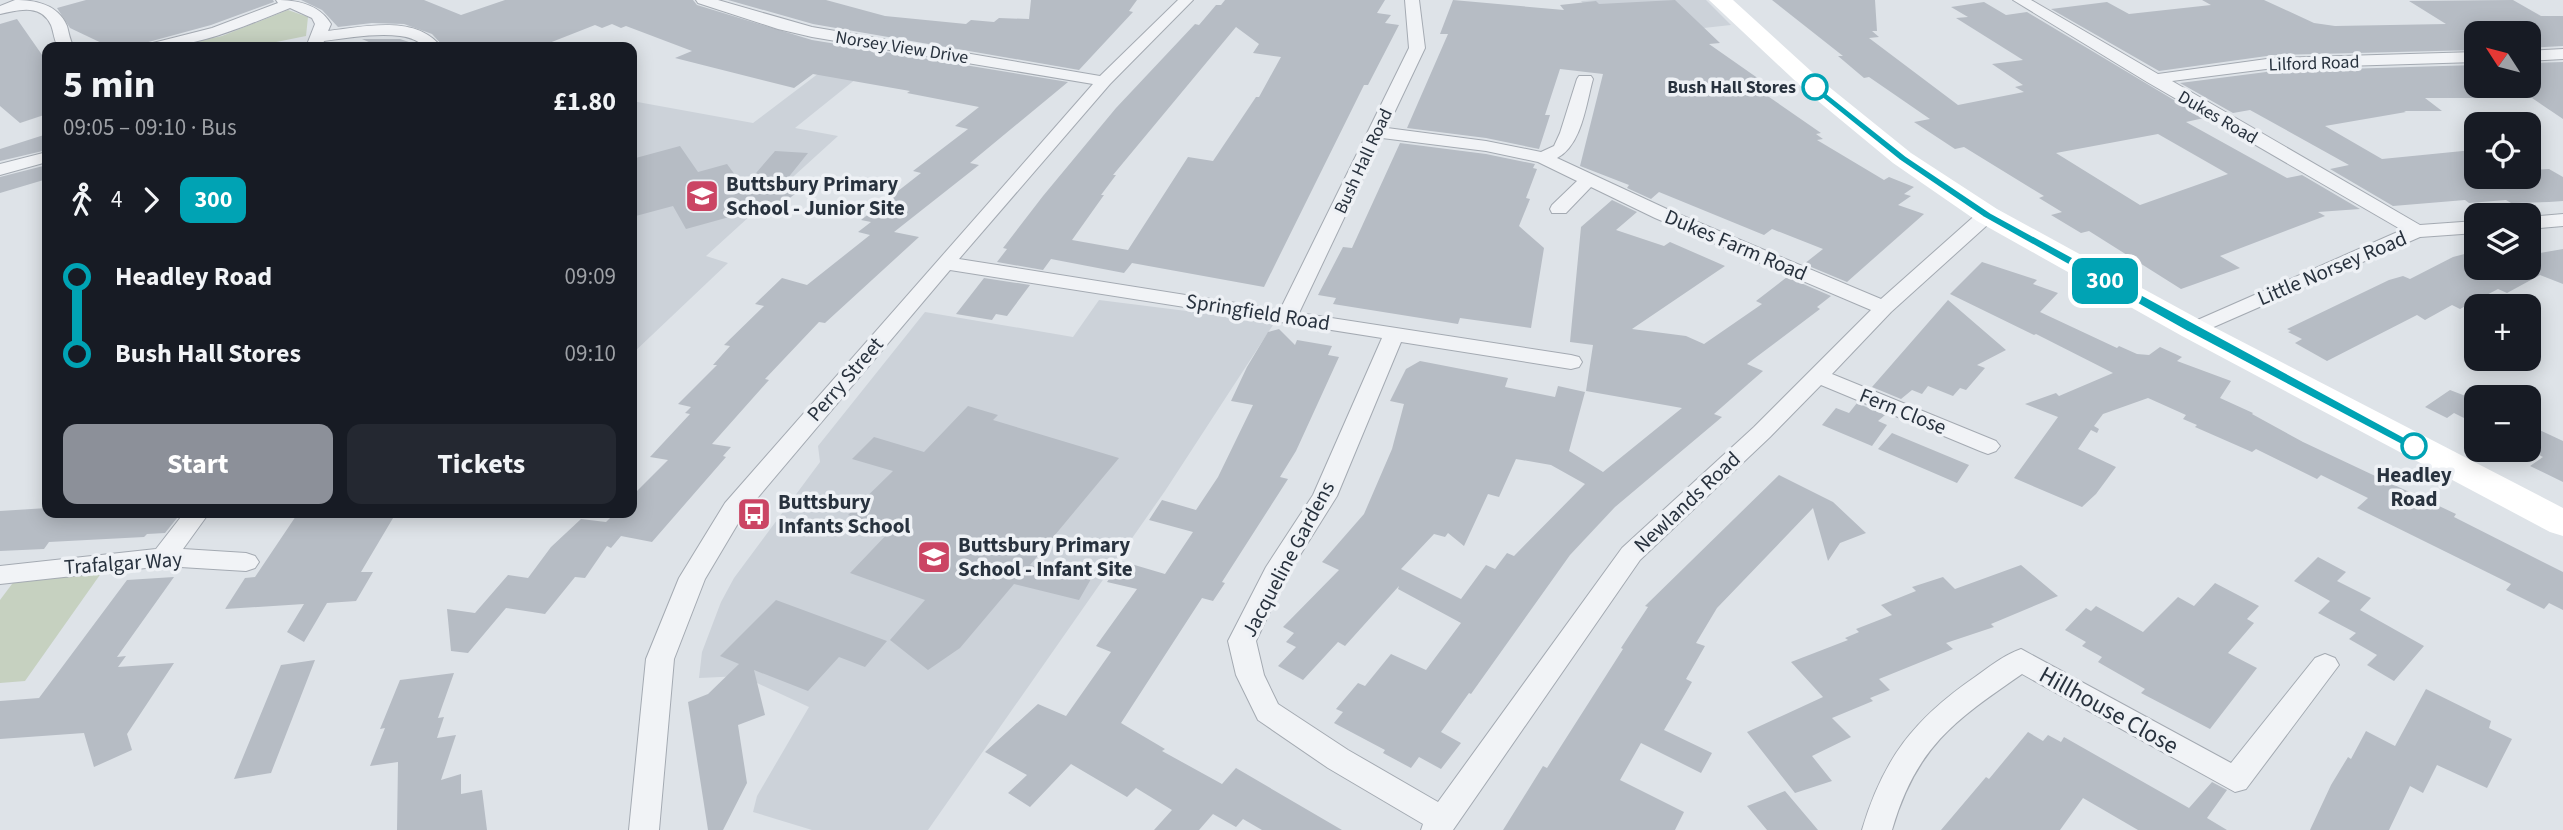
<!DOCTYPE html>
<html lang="en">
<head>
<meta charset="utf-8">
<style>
	body { margin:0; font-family:"Source Sans 3",sans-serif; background:#242831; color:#f1f3f6; height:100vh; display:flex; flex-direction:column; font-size:26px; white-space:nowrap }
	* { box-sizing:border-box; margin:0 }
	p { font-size:23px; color:#9ea1a6 }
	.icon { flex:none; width:38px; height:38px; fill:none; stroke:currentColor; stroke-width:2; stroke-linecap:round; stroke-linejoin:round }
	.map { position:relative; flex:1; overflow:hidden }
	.sheet { position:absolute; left:42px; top:42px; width:595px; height:476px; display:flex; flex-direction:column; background:#171b24; border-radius:14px; box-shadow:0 4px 18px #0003 }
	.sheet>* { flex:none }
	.badge { padding:0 14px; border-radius:10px; font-size:24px; line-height:46px }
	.needle { width:46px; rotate:306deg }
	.buttons { position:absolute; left:2464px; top:21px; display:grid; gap:14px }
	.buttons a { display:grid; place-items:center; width:77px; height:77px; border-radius:14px; background:#171b24; box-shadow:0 4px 18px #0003; font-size:35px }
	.map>.badge { position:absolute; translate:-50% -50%; box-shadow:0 0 0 4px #fff }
	.legs { display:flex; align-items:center; gap:10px; height:77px; padding:0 21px; font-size:23px }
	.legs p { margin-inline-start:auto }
	.overview { display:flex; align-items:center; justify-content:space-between; height:119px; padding:0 21px }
	h1 { font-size:38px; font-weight:700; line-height:52px }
	.primary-button { display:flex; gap:14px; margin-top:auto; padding:14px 21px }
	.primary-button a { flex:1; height:80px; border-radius:14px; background:#8c9099; color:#fff; font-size:28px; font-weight:700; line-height:80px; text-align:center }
	.primary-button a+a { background:#242831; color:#f1f3f6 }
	ul { padding:0 21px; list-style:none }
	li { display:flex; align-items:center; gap:24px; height:77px; font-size:26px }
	li i { display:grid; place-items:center; width:10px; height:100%; margin:0 9px; background:currentColor }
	li i::after { content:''; width:18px; height:18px; margin:-9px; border:5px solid; border-radius:50%; background:#171b24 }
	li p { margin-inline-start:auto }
	li:first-child i { background:linear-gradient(#0000 50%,currentColor 0) }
	li:last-child i { background:linear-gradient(currentColor 50%,#0000 0) }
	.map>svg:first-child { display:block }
	.built { fill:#ccd2d9 }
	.green { fill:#c6d1c0 }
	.building { fill:#b6bcc4; fill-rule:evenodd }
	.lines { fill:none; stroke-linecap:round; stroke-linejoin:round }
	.street-casing { stroke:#a4aab2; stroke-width:2 }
	.street { fill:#f1f3f6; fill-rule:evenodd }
	.secondary { fill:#fff; fill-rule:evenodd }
	.line-1 { fill:#00a3b4; stroke:#fff; stroke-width:2 }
	.stop-1-dot { fill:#fff; stroke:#00a3b4; stroke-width:3.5 }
	.labels { text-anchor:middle; stroke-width:7; stroke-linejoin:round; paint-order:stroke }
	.far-street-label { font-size:18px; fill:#28323e; stroke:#eef1f5 }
	.far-stop-label { font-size:18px; font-weight:bold; fill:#28323e; stroke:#eef1f5; text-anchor:end }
	.poi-label { font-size:21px; font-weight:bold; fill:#28323e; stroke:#eef1f5; text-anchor:start }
	.street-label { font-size:21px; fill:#28323e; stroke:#eef1f5 }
	.stop-label { font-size:21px; font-weight:bold; fill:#28323e; stroke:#eef1f5 }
	.near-street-label { font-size:24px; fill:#28323e; stroke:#eef1f5 }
</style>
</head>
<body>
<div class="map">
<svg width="2563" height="830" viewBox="0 0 2563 830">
	<rect width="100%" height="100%" fill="#dee3e8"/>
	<path class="built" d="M1596,0H1706L1731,25L1612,38L1581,1Z
		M852,48L887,54L795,128L838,136L706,256L728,263L632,354V101L753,123Z
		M1099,300L1275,322L1165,491L928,830H812L753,812L757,796L809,707L742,676L699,678L702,652L721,602L734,578L820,462L818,446L925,312L1073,337Z"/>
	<path class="green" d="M288,10L308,17L306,36L252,47L180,45L222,36Z
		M109,562L25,681L0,683V600L21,572Z"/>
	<path class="building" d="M86,0H273L274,2L211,25L130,47H110L70,28L57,8Z
		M301,0H424L461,15L505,0H693L697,5L812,40L1068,82L970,163L979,165L894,232L919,237L825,323L819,322L765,379L769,380L712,444L731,447L723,456L726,457L652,542L621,536L611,548L607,546L585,578L575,577L545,614L506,608L468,653L451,651L447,609L475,613L508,575L528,578L551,547L581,519L606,522L615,513H632V496L668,460L650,457L690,414L685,413L691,407L678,404L717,365H713L730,346L724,345L764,306L755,304L782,278L807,285L870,235L858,232L871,222L861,220L921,173L913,171L968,129L955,126L979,107L907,93L910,91L813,74L794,88L675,58L692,51L626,26L621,28L612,24L602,28L595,25L539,47H444L432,34L404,24L372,23L338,27L322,10Z
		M728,0H826L885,16L966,24L971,20L994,22L999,18L1029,19L1031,0H1137L1129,11L1133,12L1079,70L813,24Z
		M1225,0H1385L1377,13L1391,15L1385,23L1399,25L1368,85H1364L1264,287L1132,263L1124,273L1051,259L1043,270L997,262L1007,249L1003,248L1043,196L1116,108L1195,24L1199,25L1216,5H1221ZM1236,27L1259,44L1253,53L1281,57L1259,97H1256L1213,161L1188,157L1128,250L1072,240L1104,195H1101L1116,175H1113Z
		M1453,0L1564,10L1560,5L1596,1L1599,4L1675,0L1720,43L1709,44L1769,86L1756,88L1821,133L1816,134L1823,139L1817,140L1884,180L1889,177L1914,187L1904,194L1911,196L1898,205L1924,214L1847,282L1804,264L1823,249L1772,229L1764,235L1659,192L1651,199L1627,188L1629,185L1580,166L1603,74L1560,69L1545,115H1550L1539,149L1486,138L1407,128L1448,34H1440Z
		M1772,0H1875L1877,31H1872L1879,37L1869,38L1958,105L2024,92L2015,87L2023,85L1992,64L2023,60L1956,18L1968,17L1951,7L1984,2L2006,15L2027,12L2204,118L2186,122L2287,178L2302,175L2360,209L2318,212L2325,216L2220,256L2240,268L2181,289L2089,231L2081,233L2051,215L2062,212L2039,198L2044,196L1964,147L1955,149L1914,122L1930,119L1869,77L1864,78L1838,56H1843ZM2158,134L2228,174L2140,205L2056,153Z
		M2202,0H2264L2314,23L2335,26L2446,24L2409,1L2513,0L2541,16H2563V46L2529,48V33H2476V50L2274,55L2159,71L2051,9L2107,2L2129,14L2211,5Z
		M17,19L47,62V114L20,123L0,106V24Z
		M362,39H400L424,47H380Z
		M2563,62V119L2532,98H2425L2442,111H2404L2406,112L2325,126L2382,159L2473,150L2476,152V177H2529V170L2549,169L2563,177V201L2549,202L2511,203L2506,200L2469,203L2465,200L2393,206L2330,169L2349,165L2250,110L2233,113L2180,83L2274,71L2476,65V86H2529V63Z
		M47,134V150L0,161V149Z
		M1400,143L1486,154L1535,164L1533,168L1537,169L1526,198L1530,199L1519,226L1544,248L1531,328L1460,318L1458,324L1333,304L1336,298L1318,295L1343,247L1352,248Z
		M680,146L698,172L727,164L744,187L775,151L808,153L783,184L803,188L767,215L751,211L686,229L673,206L632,217V159Z
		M47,165V179L0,193V177Z
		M1612,200L1637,212L1616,230L1664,246L1670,242L1725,266L1632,329L1686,336L1704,344L1762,304L1756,301L1787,277L1831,296L1817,307L1820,309L1747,364L1763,371L1714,414L1722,417L1615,507L1570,555L1471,694L1469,693L1441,732L1461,743L1441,769L1419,757L1411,768L1383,753L1385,750L1334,723L1343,712L1336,709L1358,683L1365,686L1391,654L1426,670L1461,623L1398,589L1399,586L1345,646L1338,642L1303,680L1278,666L1296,647L1286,642L1294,633L1283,627L1339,570L1322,562L1364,514L1392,449L1404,404L1390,401L1406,369L1420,361L1508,378L1505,387L1555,397L1558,386L1585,392L1569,451L1603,472L1682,408L1586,391L1593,345L1570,342L1581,227ZM1516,459L1551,465L1585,484L1514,556L1507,553L1495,569L1486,565L1461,599L1401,569L1434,534L1445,537L1448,533L1464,546L1488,494L1499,497Z
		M2563,249V284L2540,275L2507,293L2498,289L2460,309L2452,305L2425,320L2417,315L2327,361L2295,343L2302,339L2288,332L2291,331L2287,329L2389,280L2403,276L2410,279L2453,257L2476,251V268H2529V255Z
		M1982,262L2037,280L2033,284L2058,293L2040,312L2117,348L2119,346L2137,354L2149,355L2160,347L2182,357L2177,361L2231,381L2220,398L2253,413L2252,414L2303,442L2456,514L2454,517L2563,572V610L2549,603L2544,609L2506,590L2511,584L2357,508L2368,498L2321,475L2317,479L2256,449L2252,452L2195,427L2197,425L2183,419L2186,415L2148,398L2103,414L2094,426L2099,429L2097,433L2091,430L2078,449L2116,467L2096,494L2082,507L2014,478L2058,417L2025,404L2056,393L2059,396L2113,373L2036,334L2034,335L1950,294Z
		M984,278L1030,285L1007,316L996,314L992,320L956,314Z
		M1948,300L2006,350L1977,365L1985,368L1966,390L1960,388L1953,396L1928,386L1922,394L1912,390L1901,399L1872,387Z
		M1279,329L1295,345L1297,340L1332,346L1328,355L1339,357L1296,451L1280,477L1288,479L1222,582L1225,583L1213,601L1202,598L1121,723L1165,749L1162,751L1222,784L1236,768L1342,830H1262L1243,819L1236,827L1213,814L1199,830H1154L1172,810L1136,788L1127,797L1071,764L1030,807L1008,793L1027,775L985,752L1038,704L1066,716L1111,652L1096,646L1137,589L1107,582L1121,561L1165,574L1193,532L1149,520L1162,500L1196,510L1218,477L1253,405L1231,401L1247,367L1268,332Z
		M2450,390L2476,400V424L2454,413L2447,418L2425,407Z
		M1857,403L1885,415L1878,421L1887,425L1872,446L1822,425L1836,408L1849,413Z
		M968,406L998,415L993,420L1119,458L1030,565L1091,579L1079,600L1014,584L960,648L928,670L890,640L925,600L850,573L891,530L848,515L893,471L852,459L874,437L924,452Z
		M2529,425L2563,441V482L2530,466L2543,457L2529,450Z
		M1892,433L1969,465L1957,483L1878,449Z
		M1779,475L1833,502L1866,533L1840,543L1828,561L1813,508L1717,608L1696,643L1705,646L1686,679L1692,682L1664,730L1712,753L1701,773L1641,743L1620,780L1684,812L1675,830H1503L1543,766L1547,768L1623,649L1621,648L1648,607L1645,606Z
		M47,508V513H70L66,517L181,513L165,533L147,534L144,537L49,542L44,549L0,551V511Z
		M298,513H396L361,572H373L356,601L327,603L304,642L287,632L304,604L225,609L245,578L255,577Z
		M2318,557L2346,572L2337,581L2371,598L2360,610L2424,646L2394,681L2367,665L2377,655L2349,639L2356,633L2318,613L2330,601L2294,581Z
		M2021,565L2058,596L1991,624L1994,627L1946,643L1953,649L1879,679L1890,690L1870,698L1873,701L1832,718L1851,737L1812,756L1832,781L1795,793L1747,732L1823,697L1791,662L1848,640L1845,638L1859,632L1856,629L1892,615L1881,605L1916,591L1912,587L1943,577L1955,589Z
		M174,577L117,657L126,656L118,667L174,663L127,734L132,750L94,767L84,733L0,739V701L39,698L127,580Z
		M2215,583L2259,606L2247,619L2254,623L2228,653L2257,668L2210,729L2141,693L2145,689L2098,662L2102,657L2082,646L2086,642L2065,630L2086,608L2091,611L2096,606L2143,632L2178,597L2194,606Z
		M776,600L887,641L865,667L839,657L808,691L754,670L765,715L738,725L747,783L723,830H708L688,702L708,694L739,664L720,656Z
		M315,660L271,773L234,779L281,665Z
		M454,673L438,718L444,717L437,738L456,735L441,780L461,774V794L482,790L487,830H397L398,762L370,766L385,728L380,729L400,680Z
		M2426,689L2491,721L2489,728L2512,739L2487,788L2437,765L2423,793L2410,786L2389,830H2310L2331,785L2348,757L2351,759L2366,731L2395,746Z
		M2028,732L2043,741L2048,735L2061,742L2064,737L2189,808L2212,782L2227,790L2207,818L2227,830H2138L2083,798L2060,830H1941L1986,777L1989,779Z
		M1785,791L1818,830H1767L1747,806Z"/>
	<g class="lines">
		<g class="street-casing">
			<path id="street" d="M15,0C35,0 58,4 67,26C69,33 70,41 74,47H58C54,40 54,33 51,25C41,3 18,10 0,14V6Z
				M276,0C297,0 319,4 331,24L328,31C363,27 416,14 441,47C419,48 420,38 400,36C375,33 349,38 324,41L322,47H306L315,24L312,18L290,8C244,26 196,49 146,47L149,44L212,28L278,3Z
				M696,0H718L812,27L1100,76L1178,0H1193L1110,84L959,259L1280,310L1409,48L1405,0H1419L1425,48L1387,128L1486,141L1541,152L1554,146L1560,133L1577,79L1579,76H1591L1593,79C1586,104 1582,145 1557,158L1669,210L1881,299L1980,211H1994L1996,215L1994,219L1891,312L1832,374L1996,441L2000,446L1996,451L1988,454L1980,451L1821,385L1770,437L1640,560L1453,830H1421L1423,824L1328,768L1258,720L1236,675L1228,641L1266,567L1313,495L1382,338L950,270L743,515L705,579L674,659L659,830H629L646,659L679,578L725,503L1093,84L812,37L778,29L698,3ZM1382,138L1486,151L1538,162L1577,181L1552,205L1550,209L1552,213H1566L1591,187L1655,218L1871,310L1754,427L1622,548L1438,802L1348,750L1278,704L1264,675L1256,641L1287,576L1337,496L1401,342L1571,369L1579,367L1582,362L1579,357L1571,355L1299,313Z
				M2013,0H2031L2158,74L2274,58L2476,52V62L2274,68L2172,81L2420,225L2476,221V233L2420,237L2200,333H2186L2182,329L2186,325L2402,230L2147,82Z
				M2563,49V59L2529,61V51Z
				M47,152V162L0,175V164Z
				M2563,214V226L2529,229V217Z
				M184,513H209L183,549L246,553L255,556L259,562L255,568L246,571L164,566L0,584V566L156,549Z
				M2021,649L2231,763L2315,658L2325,654L2335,658L2339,665L2246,789L2235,792L2022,674C1954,721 1916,747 1892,830H1862C1883,759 1914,719 1975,677C1989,667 2004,655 2021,649Z"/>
		</g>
		<use href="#street" class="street"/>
		<path class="secondary" d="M1709,0H1733L1823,82L1911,153L1997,209L2204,322L2563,508V536L2550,532L2182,336L1977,221L1893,163L1807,92Z"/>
	</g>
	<path class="line-1" d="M1815,84L1906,156L1991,213L2421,446L2414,450L2409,449L2188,332L1983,217L1899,160L1811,89L1810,87Z"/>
	<defs>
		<g id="school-square" transform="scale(1.75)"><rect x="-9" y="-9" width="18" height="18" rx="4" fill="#cb4564" stroke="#eef1f5"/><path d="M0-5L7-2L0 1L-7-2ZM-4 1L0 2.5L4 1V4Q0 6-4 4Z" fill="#fff"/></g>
		<g id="bus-square" transform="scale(1.75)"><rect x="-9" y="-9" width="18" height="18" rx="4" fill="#cb4564" stroke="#eef1f5"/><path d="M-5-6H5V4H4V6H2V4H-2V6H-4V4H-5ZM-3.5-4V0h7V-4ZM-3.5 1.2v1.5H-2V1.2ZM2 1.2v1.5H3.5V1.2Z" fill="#fff"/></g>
	</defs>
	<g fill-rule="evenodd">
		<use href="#school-square" x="702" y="196"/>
		<use href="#bus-square" x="754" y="514"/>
		<use href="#school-square" x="934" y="557"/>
	</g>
	<g class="stop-1-dot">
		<circle cx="1815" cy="87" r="12"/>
		<circle cx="2414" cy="446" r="12"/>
	</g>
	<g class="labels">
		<g class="far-street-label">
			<text transform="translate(902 47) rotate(9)" y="6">Norsey View Drive</text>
			<text transform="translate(2314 63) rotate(-2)" y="6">Lilford Road</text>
			<text transform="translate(2218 117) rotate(30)" y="6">Dukes Road</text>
			<text transform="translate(1363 161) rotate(-65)" y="6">Bush Hall Road</text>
		</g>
		<g class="far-stop-label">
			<text x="1796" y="93">Bush Hall Stores</text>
		</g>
		<g class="poi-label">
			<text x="726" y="191">Buttsbury Primary<tspan x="726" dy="24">School - Junior Site</tspan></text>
			<text x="778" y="509">Buttsbury<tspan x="778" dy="24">Infants School</tspan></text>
			<text x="958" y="552">Buttsbury Primary<tspan x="958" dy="24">School - Infant Site</tspan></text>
		</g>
		<g class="street-label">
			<text transform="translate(1736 245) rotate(23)" y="7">Dukes Farm Road</text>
			<text transform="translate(2332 268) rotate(-23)" y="7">Little Norsey Road</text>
			<text transform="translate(1258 312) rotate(9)" y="7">Springfield Road</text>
			<text transform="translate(845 379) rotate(-49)" y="7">Perry Street</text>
			<text transform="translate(1903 411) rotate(22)" y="7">Fern Close</text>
			<text transform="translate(1687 502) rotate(-43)" y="7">Newlands Road</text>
			<text transform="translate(1288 559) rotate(-62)" y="7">Jacqueline Gardens</text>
			<text transform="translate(123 563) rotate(-4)" y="7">Trafalgar Way</text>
		</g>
		<g class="stop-label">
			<text x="2414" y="482">Headley<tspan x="2414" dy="24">Road</tspan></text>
		</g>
		<g class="near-street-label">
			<text transform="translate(2109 710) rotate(29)" y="8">Hillhouse Close</text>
		</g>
	</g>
</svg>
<div class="buttons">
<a><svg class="needle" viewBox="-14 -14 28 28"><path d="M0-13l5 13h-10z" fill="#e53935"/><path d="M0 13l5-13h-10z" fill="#9ea1a6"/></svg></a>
<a><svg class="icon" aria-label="locate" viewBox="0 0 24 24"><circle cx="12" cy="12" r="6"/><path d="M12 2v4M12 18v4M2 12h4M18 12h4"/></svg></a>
<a><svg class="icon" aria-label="layers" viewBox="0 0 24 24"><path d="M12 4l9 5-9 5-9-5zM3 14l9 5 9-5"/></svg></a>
<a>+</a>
<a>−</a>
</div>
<b class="badge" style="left:2105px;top:281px;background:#00a3b4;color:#fff">300</b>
<section class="sheet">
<div class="overview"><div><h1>5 min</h1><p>09:05 – 09:10 · Bus</p></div><b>£1.80</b></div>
<div class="legs"><svg class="icon" aria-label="walk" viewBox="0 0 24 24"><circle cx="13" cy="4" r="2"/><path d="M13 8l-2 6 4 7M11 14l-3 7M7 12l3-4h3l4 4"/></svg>4<svg class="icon" aria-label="forward" viewBox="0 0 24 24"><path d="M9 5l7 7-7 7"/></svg><b class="badge" style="background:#00a3b4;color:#fff">300</b></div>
<ul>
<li><i style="color:#00a3b4"></i><b>Headley Road</b><p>09:09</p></li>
<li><i style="color:#00a3b4"></i><b>Bush Hall Stores</b><p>09:10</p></li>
</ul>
<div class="primary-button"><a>Start</a><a>Tickets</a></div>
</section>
</div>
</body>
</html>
